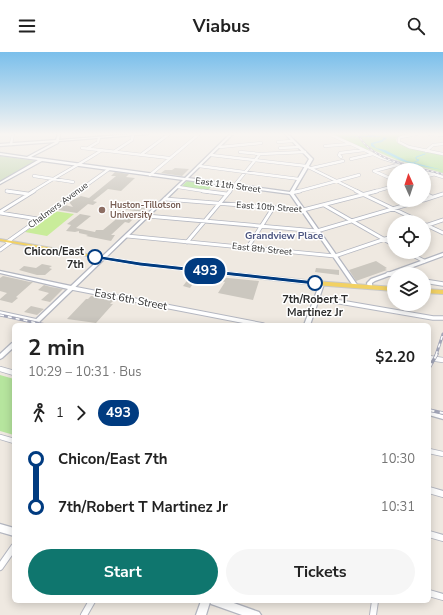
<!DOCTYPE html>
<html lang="en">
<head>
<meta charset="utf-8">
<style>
	body { margin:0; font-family:"Nunito Sans",sans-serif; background:#f6f6f6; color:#222; height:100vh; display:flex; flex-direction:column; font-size:15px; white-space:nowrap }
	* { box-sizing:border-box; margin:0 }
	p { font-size:13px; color:#767676 }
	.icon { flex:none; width:22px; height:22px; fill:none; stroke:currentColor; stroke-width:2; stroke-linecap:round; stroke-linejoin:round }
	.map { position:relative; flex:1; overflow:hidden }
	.drawer { position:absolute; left:12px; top:271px; width:419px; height:280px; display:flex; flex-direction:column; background:#fff; border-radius:6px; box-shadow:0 2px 10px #0003 }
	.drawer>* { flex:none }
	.badge { padding:0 8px; border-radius:13px; font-size:14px; line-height:26px }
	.needle { width:26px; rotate:357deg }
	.buttons { position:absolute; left:387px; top:111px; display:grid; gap:8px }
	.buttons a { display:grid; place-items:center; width:44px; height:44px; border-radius:50%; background:#fff; box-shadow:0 2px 10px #0003; font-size:20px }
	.map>.badge { position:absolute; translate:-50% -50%; box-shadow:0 0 0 2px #fff }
	.legs { display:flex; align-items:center; gap:6px; height:44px; padding:0 16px; font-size:13px }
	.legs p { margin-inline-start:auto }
	.overview { display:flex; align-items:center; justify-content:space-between; height:68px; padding:0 16px }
	h1 { font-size:22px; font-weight:700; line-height:30px }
	.cta { display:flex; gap:8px; margin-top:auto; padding:8px 16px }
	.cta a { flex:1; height:46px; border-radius:24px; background:#0f766e; color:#fff; font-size:16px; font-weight:700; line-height:46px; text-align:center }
	.cta a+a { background:#f6f6f6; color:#222 }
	ul { padding:0 16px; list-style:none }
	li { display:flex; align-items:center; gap:14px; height:48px; font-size:15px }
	li i { display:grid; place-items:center; width:6px; height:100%; margin:0 5px; background:currentColor }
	li i::after { content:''; width:10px; height:10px; margin:-5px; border:3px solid; border-radius:50%; background:#fff }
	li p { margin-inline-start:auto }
	li:first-child i { background:linear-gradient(#0000 50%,currentColor 0) }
	li:last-child i { background:linear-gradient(currentColor 50%,#0000 0) }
	header { display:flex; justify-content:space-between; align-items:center; height:52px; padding:0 16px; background:#fff; font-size:18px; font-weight:700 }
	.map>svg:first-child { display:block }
	.green { fill:#b6e59e }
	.cemetery { fill:#c8d9b8 }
	.pitch { fill:#c9ec9a }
	.water { fill:#75cff0 }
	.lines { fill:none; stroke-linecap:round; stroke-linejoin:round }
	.stream { stroke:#75cff0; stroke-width:1 }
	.building { fill:#cbc7bf }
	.street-far4-casing { stroke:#b4b7c1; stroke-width:3.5 }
	.street-far3-casing { stroke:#b4b7c1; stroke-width:4.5 }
	.street-far2-casing { stroke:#b4b7c1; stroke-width:5.5 }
	.street-far1-casing { stroke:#b4b7c1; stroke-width:6 }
	.street-casing { stroke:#b4b7c1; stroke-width:8 }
	.secondary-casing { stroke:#b4b7c1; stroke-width:2.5 }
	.primary-casing { stroke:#c9c9c9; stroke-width:2 }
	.street-far4 { stroke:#fff; stroke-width:2.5 }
	.street-far3 { stroke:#fff; stroke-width:3 }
	.street-far2 { stroke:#fff; stroke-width:3.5 }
	.street-far1 { stroke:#fff; stroke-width:4.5 }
	.street { stroke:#fff; stroke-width:6 }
	.secondary { fill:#fff; fill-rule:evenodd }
	.primary { fill:#f2d163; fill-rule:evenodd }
	.rail-far2-casing { stroke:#a3a6b8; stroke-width:2 }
	.rail-far1-casing { stroke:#a3a6b8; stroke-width:3 }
	.rail-casing { stroke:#a3a6b8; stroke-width:3.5 }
	.rail-far2 { stroke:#fff; stroke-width:1; stroke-dasharray:2.5; stroke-linecap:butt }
	.rail-far1 { stroke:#fff; stroke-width:1.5; stroke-dasharray:4; stroke-linecap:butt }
	.rail { stroke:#fff; stroke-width:2; stroke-dasharray:5.5; stroke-linecap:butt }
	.line-1 { fill:#003b80; stroke:#fff }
	.education-dot { fill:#8d6e63; stroke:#fff; stroke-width:1.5 }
	.stop-1-dot { fill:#fff; stroke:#003b80; stroke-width:2 }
	.labels { text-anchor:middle; stroke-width:3; stroke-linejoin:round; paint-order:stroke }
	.far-street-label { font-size:9px; fill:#2e2e2e; stroke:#fff }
	.far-education-label { font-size:9px; font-weight:bold; fill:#785e54; stroke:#fff; text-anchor:start }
	.far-neighbourhood-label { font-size:10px; font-weight:bold; fill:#4d5680; stroke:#fff }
	.stop-label { font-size:11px; font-weight:bold; fill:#2e2e2e; stroke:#fff; text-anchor:end }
	.street-label { font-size:11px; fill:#2e2e2e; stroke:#fff }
</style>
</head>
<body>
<header><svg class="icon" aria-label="menu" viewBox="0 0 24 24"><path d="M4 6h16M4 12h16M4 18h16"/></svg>Viabus<svg class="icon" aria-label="search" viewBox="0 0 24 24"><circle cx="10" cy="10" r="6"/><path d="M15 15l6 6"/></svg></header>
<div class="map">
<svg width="443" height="563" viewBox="0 0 443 563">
	<rect width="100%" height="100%" fill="#efe9e1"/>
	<path class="green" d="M331,82H408L397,86L396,89L406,95L443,103V121L397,108L371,97L366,98Z
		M188,128L214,132L208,138L181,135Z
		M0,323L14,327V383L0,379Z"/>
	<path class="cemetery" d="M0,104L36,109L0,129Z"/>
	<path class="pitch" d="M54,159L74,162L47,184L25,180Z"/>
	<path class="water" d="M367,82L387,86L382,90L373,92L376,96L385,98L407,109L443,118L422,114L402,109L371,94V91L382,88L384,85H337L368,84Z"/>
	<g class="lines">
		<path class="stream" d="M413,111L419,108L416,107V105L425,102"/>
	</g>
	<path class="building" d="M175,116L189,117L182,124L161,121L165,118H172Z
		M115,120L129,122L126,125L135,126L121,139L108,137L93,149L97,150L93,153L88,152L77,161L58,158L65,153L73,155L69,150L81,144L89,146L116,124H111Z
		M130,150L142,152H150L142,160L122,157Z
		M80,162L91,164L76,176L95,180L96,178H103L120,164L134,166L129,171L125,170L111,183H115L111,189L86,184L88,183L79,181V179L75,180L66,179L71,173L67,172Z
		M376,209L387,216L385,217L387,218L356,229L349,218Z
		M42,212L52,214L49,216L52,217L45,223H37L19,218L24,214L36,216Z
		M316,216L339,218V223L315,220Z
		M192,222L199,223L190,236L183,234Z
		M3,224L30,230H33L16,245L18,246L12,251L0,248V247L7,241L0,239V226Z
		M218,225L259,229L253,248L218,241L225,230L216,228Z
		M44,233L51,235L63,237L50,250L41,248L49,241L38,238Z
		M91,244L114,248L110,252H113L96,271L67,267L86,247H88Z
		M31,254L44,257L37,263L24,260Z"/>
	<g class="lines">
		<g class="street-far4-casing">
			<path id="street-far4" d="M329,82L382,106L421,118
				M416,82L401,85L399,86V90L409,95L443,102
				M429,82L443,83
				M278,90L292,89
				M11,92L13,82
				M325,94L350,92
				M220,95L261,91
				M82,96L169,106
				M88,96L98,90L99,86
				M280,96L299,95
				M115,99L132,88L133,83
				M426,99L433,93L443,92
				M240,100L260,102L305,100
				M142,102L169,82
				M211,103L306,114L359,140
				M341,105L339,103L340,101L364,98
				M351,107L373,102
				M199,114L299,127
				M312,116L343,109
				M374,119L401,112
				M374,119L394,128
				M424,119L443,125
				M150,123L199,82
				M34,124L73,130
				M424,125L435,122
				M178,135L210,140
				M7,139L11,140
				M32,140C55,125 79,113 102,98
				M77,140L109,117
				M229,140L260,102
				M296,140L359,123
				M373,140L394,134"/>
		</g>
		<g class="street-far3-casing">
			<path id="street-far3" d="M7,139L28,142
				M203,139L227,142
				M356,139L421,170
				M291,141L300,139
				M424,141L432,145
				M165,147L303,158L377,139
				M424,148L443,142
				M324,153L394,193
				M0,160L34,139
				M0,161L38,167
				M147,164L317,179L423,148
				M424,172L443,181
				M428,173L443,168
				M127,184L335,204L394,184
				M7,190L79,139
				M187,190L230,139
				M248,195L273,156
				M0,198L11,190
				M407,200L424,209"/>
		</g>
		<g class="street-far2-casing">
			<path id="street-far2" d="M388,222L394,223
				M424,229L443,232
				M72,236L263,273
				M317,246L433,266H443
				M0,261L37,269"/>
		</g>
		<g class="street-far1-casing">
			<path id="street-far1" d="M429,306L443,308
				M0,317L14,321
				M0,385L14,389
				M429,399L443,402"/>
		</g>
		<g class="street-casing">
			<path id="street" d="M429,438L443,442
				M429,482L443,486
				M0,515L14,495
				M429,541L443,545
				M84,563L92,549
				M373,563L375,549"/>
		</g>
		<g class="secondary-casing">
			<path id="secondary" d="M58,82H60L59,88L133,82H148L59,89L58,91L31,105L185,126L230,82H233L188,126L290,140L309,107L285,82H288L313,107L293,141L358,234L356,235H354L290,142L186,128L36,273H30L68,237L0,221V219L71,234L183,128L42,109L0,132V130L38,108L0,103V101L27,105L55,90L0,94V92L56,88Z
				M443,201V204L375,229L372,231V236H368L367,231L371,227Z
				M320,231H322L324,232L310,273H304Z
				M14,290V295L2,306L0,307V302L12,291Z
				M429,359L443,363V367L429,363Z
				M0,472L14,476V484L0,480Z
				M201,549H228L259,560L261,563H242L214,553L211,552L210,550L206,563H196Z"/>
		</g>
		<g class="primary-casing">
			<path id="primary" d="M0,187L139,211L315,229L394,235V239L315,233L139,213L0,189Z
				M424,237L443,238V242L424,241Z"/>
		</g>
		<use href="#street-far4" class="street-far4"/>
		<use href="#street-far3" class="street-far3"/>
		<use href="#street-far2" class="street-far2"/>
		<use href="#street-far1" class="street-far1"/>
		<use href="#street" class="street"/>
		<use href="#secondary" class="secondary"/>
		<use href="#primary" class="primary"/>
		<g class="rail-far2-casing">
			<path id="rail-far2" d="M358,82C370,109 417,116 443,122"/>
		</g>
		<g class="rail-far1-casing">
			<path id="rail-far1" d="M0,263L46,273
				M436,303L443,282"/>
		</g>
		<g class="rail-casing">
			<path id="rail" d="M429,316L437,302
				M429,358L443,361"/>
		</g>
		<use href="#rail-far2" class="rail-far2"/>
		<use href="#rail-far1" class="rail-far1"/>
		<use href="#rail" class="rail"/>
	</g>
	<linearGradient id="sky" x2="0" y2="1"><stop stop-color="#7abfeb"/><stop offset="0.51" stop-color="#f8f5f2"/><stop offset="1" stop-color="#f8f5f2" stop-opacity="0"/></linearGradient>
	<rect width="443" height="161" fill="url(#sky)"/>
	<path class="line-1" d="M95,203L140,210L315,229L318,231L315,233L140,214L92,206V204Z"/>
	<circle class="education-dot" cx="102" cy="158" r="4"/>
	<g class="stop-1-dot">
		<circle cx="95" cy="205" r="7"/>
		<circle cx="315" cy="231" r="7"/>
	</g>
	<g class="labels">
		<g class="far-street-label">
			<text transform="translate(228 133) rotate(8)" y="3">East 11th Street</text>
			<text transform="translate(58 153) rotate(-36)" y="3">Chalmers Avenue</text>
			<text transform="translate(269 155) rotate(4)" y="3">East 10th Street</text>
			<text transform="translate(262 197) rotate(6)" y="3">East 8th Street</text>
		</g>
		<g class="far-education-label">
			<text x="110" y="156">Huston-Tillotson<tspan x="110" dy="10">University</tspan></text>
		</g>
		<g class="far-neighbourhood-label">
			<text x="284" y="187">Grandview Place</text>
		</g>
		<g class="stop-label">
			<text x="84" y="203">Chicon/East<tspan x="84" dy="13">7th</tspan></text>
			<text x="315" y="251" text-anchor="middle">7th/Robert T<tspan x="315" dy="13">Martinez Jr</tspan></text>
		</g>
		<g class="street-label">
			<text transform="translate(131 247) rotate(11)" y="4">East 6th Street</text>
		</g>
	</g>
</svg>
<div class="buttons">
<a><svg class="needle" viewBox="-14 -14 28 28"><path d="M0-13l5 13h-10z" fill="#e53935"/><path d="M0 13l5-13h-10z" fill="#767676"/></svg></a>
<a><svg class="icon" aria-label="locate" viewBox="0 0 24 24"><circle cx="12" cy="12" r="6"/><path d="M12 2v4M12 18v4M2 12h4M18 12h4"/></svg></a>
<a><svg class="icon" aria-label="layers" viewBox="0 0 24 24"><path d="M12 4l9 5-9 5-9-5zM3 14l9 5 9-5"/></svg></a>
</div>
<b class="badge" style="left:205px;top:219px;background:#003b80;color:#fff">493</b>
<section class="drawer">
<div class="overview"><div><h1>2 min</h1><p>10:29 – 10:31 · Bus</p></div><b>$2.20</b></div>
<div class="legs"><svg class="icon" aria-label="walk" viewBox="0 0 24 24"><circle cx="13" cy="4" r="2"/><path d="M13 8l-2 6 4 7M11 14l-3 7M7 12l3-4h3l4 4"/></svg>1<svg class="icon" aria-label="forward" viewBox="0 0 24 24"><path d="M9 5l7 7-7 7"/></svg><b class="badge" style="background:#003b80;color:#fff">493</b></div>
<ul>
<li><i style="color:#003b80"></i><b>Chicon/East 7th</b><p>10:30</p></li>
<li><i style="color:#003b80"></i><b>7th/Robert T Martinez Jr</b><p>10:31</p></li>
</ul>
<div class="cta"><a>Start</a><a>Tickets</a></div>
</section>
</div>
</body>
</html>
